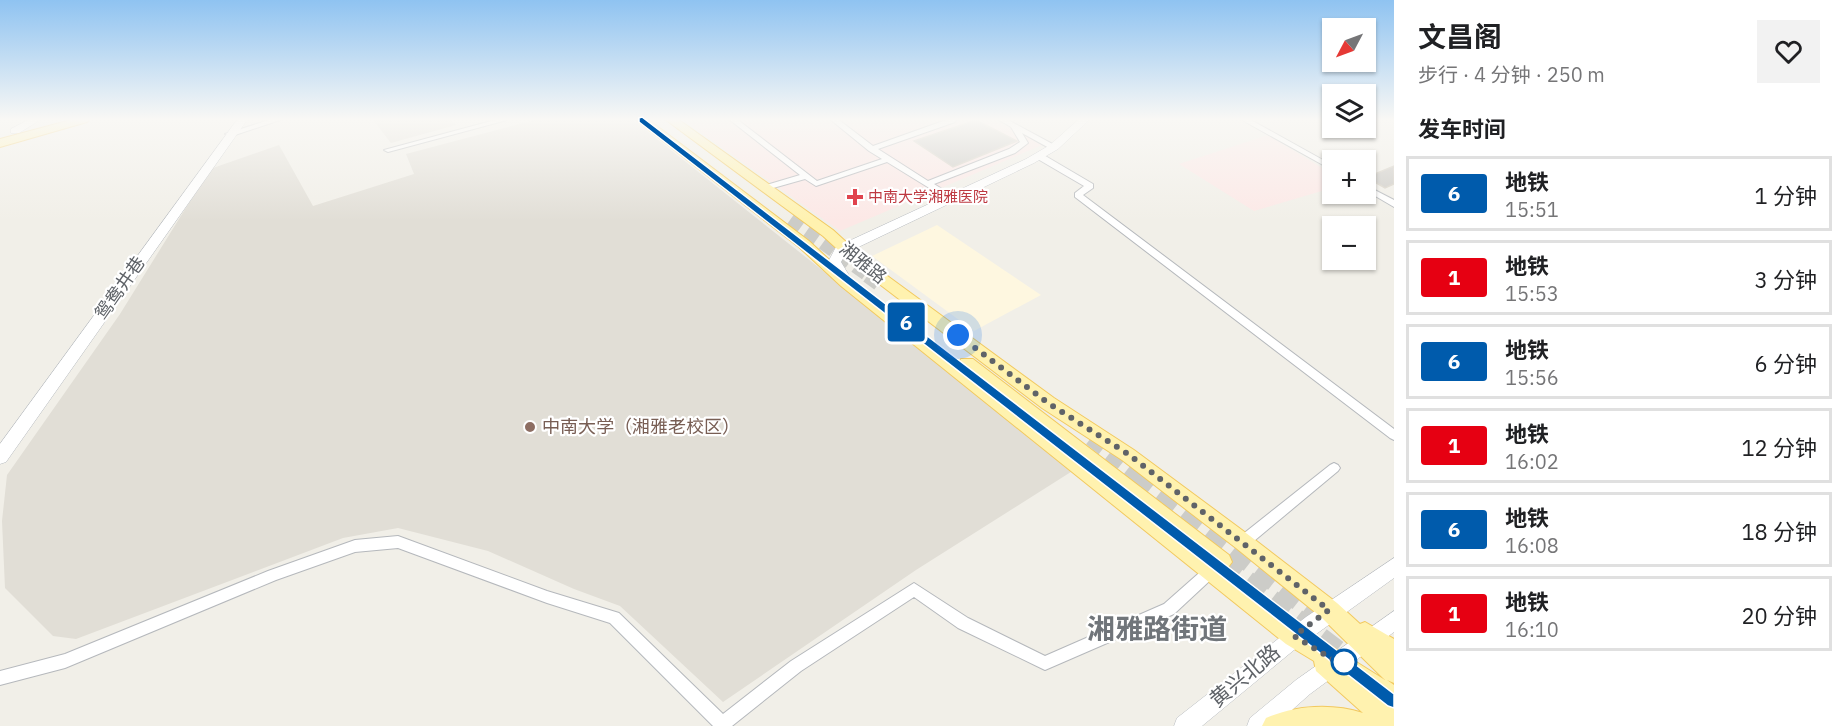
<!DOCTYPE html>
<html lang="zh">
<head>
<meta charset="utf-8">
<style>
	body { margin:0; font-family:"IBM Plex Sans","Noto Sans SC",sans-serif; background:#f2f2f2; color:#202124; height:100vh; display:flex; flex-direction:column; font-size:22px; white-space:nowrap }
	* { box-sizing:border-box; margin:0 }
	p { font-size:20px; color:#757577 }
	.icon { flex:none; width:33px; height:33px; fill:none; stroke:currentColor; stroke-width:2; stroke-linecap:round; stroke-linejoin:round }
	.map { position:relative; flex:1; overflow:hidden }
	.panel { display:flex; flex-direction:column; background:#fff; width:450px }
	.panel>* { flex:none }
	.badge { padding:0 12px; border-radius:4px; font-size:21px; line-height:39px }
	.needle { width:39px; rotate:229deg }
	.buttons { position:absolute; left:1322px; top:18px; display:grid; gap:12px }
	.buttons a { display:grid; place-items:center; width:54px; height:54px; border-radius:0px; background:#fff; box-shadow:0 2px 4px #0004; font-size:30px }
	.you { position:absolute; width:30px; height:30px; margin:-15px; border:4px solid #fff; border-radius:50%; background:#1a73e8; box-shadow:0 0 0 9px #1a73e833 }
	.map>.badge { position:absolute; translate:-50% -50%; box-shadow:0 0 0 3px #fff }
	h2 { padding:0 24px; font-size:22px; line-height:54px }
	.round { display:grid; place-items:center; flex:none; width:63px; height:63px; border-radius:0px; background:#f2f2f2 }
	.overview { display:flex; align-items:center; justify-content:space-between; height:102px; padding:0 24px }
	h1 { font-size:28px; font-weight:700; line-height:45px }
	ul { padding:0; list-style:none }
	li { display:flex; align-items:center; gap:18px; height:75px; margin:0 12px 9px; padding:0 12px; border:3px solid #e0e0e0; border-radius:0px }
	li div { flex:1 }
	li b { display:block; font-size:22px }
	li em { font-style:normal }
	li .badge { min-width:66px; font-weight:700; text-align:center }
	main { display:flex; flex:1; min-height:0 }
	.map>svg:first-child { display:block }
	.commercial { fill:#fef7e0 }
	.education { fill:#e1ded6 }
	.medical { fill:#fce8e6 }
	.building { fill:#cccac5; stroke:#d6d1c6; stroke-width:1.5 }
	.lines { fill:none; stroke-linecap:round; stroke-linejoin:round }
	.primary-tunnel-far2 { stroke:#ccccc8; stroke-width:13; stroke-dasharray:13 7; stroke-linecap:butt }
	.primary-tunnel-far1 { stroke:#ccccc8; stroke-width:16; stroke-dasharray:16 8; stroke-linecap:butt }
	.primary-tunnel { stroke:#ccccc8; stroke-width:21; stroke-dasharray:21 10; stroke-linecap:butt }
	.street-casing { stroke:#b5b8bc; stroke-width:2 }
	.secondary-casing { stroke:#b6babf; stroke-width:1 }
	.primary-casing { stroke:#f2c960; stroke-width:2 }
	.street { fill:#fff; fill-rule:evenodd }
	.secondary { fill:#fff; fill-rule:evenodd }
	.primary { fill:#fff2af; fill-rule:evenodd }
	.line { fill:#005bac; stroke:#fff; stroke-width:1.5 }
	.walk { stroke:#5f6368; stroke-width:6; stroke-dasharray:0 10.8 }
	.health-dot { fill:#e0444e; stroke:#fff; stroke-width:2 }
	.education-dot { fill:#8d6e63; stroke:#fff; stroke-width:2 }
	.stop-dot { fill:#fff; stroke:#005bac; stroke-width:3 }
	.labels { text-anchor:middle; stroke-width:4.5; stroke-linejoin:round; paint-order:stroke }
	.far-health-label { font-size:15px; fill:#be3a42; stroke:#fff; text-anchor:start }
	.street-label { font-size:18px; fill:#5f6368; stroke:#fff }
	.education-label { font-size:18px; fill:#785e54; stroke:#fff; text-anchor:start }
	.near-street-label { font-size:21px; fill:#5f6368; stroke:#fff }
	.near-district-label { font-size:28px; font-weight:bold; fill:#70757a; stroke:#fff }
</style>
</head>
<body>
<main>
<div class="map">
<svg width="1394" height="726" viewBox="0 0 1394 726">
	<rect width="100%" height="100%" fill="#f1efe8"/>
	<path class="commercial" d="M937,225L1041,295L974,331L872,256Z"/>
	<path class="education" d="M373,120H451L456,125L391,143Z
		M535,120H633L1074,470L916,570L723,702L620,606L574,589L488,551L398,528L343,538L76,639L53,636L5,588L2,521L7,475L120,314L210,169L279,145L313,206L414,174L406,154Z"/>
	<path class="medical" d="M683,120H995L1042,145L840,231Z
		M1268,135L1332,174V188L1254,211L1179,164Z"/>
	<path class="building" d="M976,120L1017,141L953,167L914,141Z
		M1394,166V184L1385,188L1371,180L1375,178L1370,176Z"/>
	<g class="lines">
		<path class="primary-tunnel-far2" d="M790,220L870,277"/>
		<path class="primary-tunnel-far1" d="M868,275L879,283
			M1091,438L1138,475"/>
		<path class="primary-tunnel" d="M1136,473L1330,625
			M1222,562L1352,662"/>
		<g class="street-casing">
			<path id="street" d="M269,120H280L232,136L225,134Z
				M495,120H507L388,152L384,150Z
				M730,120H738L817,181L882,159L869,151L831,120H839L873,146L946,120H956L955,122L878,149L928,181L1009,149L1020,142L1011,127L999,120H1008L1058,147L1054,149H1051L1022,133L1028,143L1015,153L934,184L955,197L956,199L952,202L887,162L816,186L805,179L766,190H763V186L800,175Z
				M1242,120H1251L1332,165V170Z
				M1036,154H1042L1093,184V188L1083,195L1394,429V440L1390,438L1075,197V193L1084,186L1036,158Z
				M1365,185L1394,200V207L1365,190Z
				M1334,463L1338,465L1340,468L1338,471L1248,546L1243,548L1238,546L1237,542L1238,538L1330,465Z
				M398,536L547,591L619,613L723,714L791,661L914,583L968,618L1045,656L1164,604L1207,566L1212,564L1217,566L1219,570L1217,574L1174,614L1045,670L958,628L914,597L801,671L732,726H713L610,623L547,603L398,548L355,552L276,580L65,668L0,685V671L65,654L268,571L355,540Z"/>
		</g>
		<g class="secondary-casing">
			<path id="secondary" d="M28,120H40L19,133H11V129Z
				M237,120H247L6,462L0,464V444Z
				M1078,120H1089L1058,149L1034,163L846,253L841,262L853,282L851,285H841L828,262L836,247L1026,159L1050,145Z
				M1394,558V578L1294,650L1202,726H1174L1177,718L1306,617Z
				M1394,611V632L1310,694L1274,726H1247L1250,718L1296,680Z"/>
		</g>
		<g class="primary-casing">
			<path id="primary" d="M71,120H89L87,122L0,147V139Z
				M636,120H649L809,241L851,280L959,363L961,359H973L1229,555L1232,562L1226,570L1302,628L1385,680L1321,617L1236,548L1122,460L1042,408L857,267L823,236L666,120H679L833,230L867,261L1054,398L1134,450L1250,536L1337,603L1360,624L1365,622L1394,639V683L1387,680L1394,685V726H1262L1266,718C1295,705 1333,703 1363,713L1316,671L1314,661L1286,644L841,286L799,247Z"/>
		</g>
		<use href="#street" class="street"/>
		<use href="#secondary" class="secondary"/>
		<use href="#primary" class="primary"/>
	</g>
	<linearGradient id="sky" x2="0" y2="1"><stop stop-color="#8fc3f1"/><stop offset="0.54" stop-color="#f9f8f5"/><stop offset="1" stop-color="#f9f8f5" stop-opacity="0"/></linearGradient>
	<rect width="1394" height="221" fill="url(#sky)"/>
	<path class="line" d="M642,117L1394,694V708L1388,706L639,122V118Z"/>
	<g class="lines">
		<path class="walk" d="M958,335L1048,403L1128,454L1329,610L1294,636L1337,662H1344"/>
	</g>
	<path class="health-dot" d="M852 188h6v6h6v6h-6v6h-6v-6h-6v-6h6z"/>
	<circle class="education-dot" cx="530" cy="427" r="6"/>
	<circle class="stop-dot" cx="1344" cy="662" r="12"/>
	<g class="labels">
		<g class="far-health-label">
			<text x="868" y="202">中南大学湘雅医院</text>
		</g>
		<g class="street-label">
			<text transform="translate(863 263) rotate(39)" y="6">湘雅路</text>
			<text transform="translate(120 288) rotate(-55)" y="6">鸳鸯井巷</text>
		</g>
		<g class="education-label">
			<text x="542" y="433">中南大学（湘雅老校区）</text>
		</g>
		<g class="near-street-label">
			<text transform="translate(1245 676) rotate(-40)" y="7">黄兴北路</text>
		</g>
		<g class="near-district-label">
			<text x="1157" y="639">湘雅路街道</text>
		</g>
	</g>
</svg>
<div class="buttons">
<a><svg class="needle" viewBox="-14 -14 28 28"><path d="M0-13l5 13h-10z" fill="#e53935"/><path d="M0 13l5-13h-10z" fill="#757577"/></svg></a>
<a><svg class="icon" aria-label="layers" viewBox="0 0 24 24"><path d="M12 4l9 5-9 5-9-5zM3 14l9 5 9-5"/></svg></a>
<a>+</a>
<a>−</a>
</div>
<div class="you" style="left:958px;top:335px"></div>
<b class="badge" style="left:906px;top:322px;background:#005bac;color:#fff">6</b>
</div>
<section class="panel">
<div class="overview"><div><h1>文昌阁</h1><p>步行 · 4 分钟 · 250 m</p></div><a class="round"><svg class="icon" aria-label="heart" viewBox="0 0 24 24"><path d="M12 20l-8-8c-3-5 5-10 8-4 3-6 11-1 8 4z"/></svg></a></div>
<h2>发车时间</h2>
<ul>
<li><span class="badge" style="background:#005bac;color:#fff">6</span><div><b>地铁</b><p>15:51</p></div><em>1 分钟</em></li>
<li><span class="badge" style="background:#e60012;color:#fff">1</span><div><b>地铁</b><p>15:53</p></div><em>3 分钟</em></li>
<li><span class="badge" style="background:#005bac;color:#fff">6</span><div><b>地铁</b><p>15:56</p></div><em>6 分钟</em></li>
<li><span class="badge" style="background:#e60012;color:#fff">1</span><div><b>地铁</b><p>16:02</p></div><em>12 分钟</em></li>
<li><span class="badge" style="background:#005bac;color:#fff">6</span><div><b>地铁</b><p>16:08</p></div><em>18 分钟</em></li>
<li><span class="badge" style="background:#e60012;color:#fff">1</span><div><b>地铁</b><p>16:10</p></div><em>20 分钟</em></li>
</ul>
</section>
</main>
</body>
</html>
